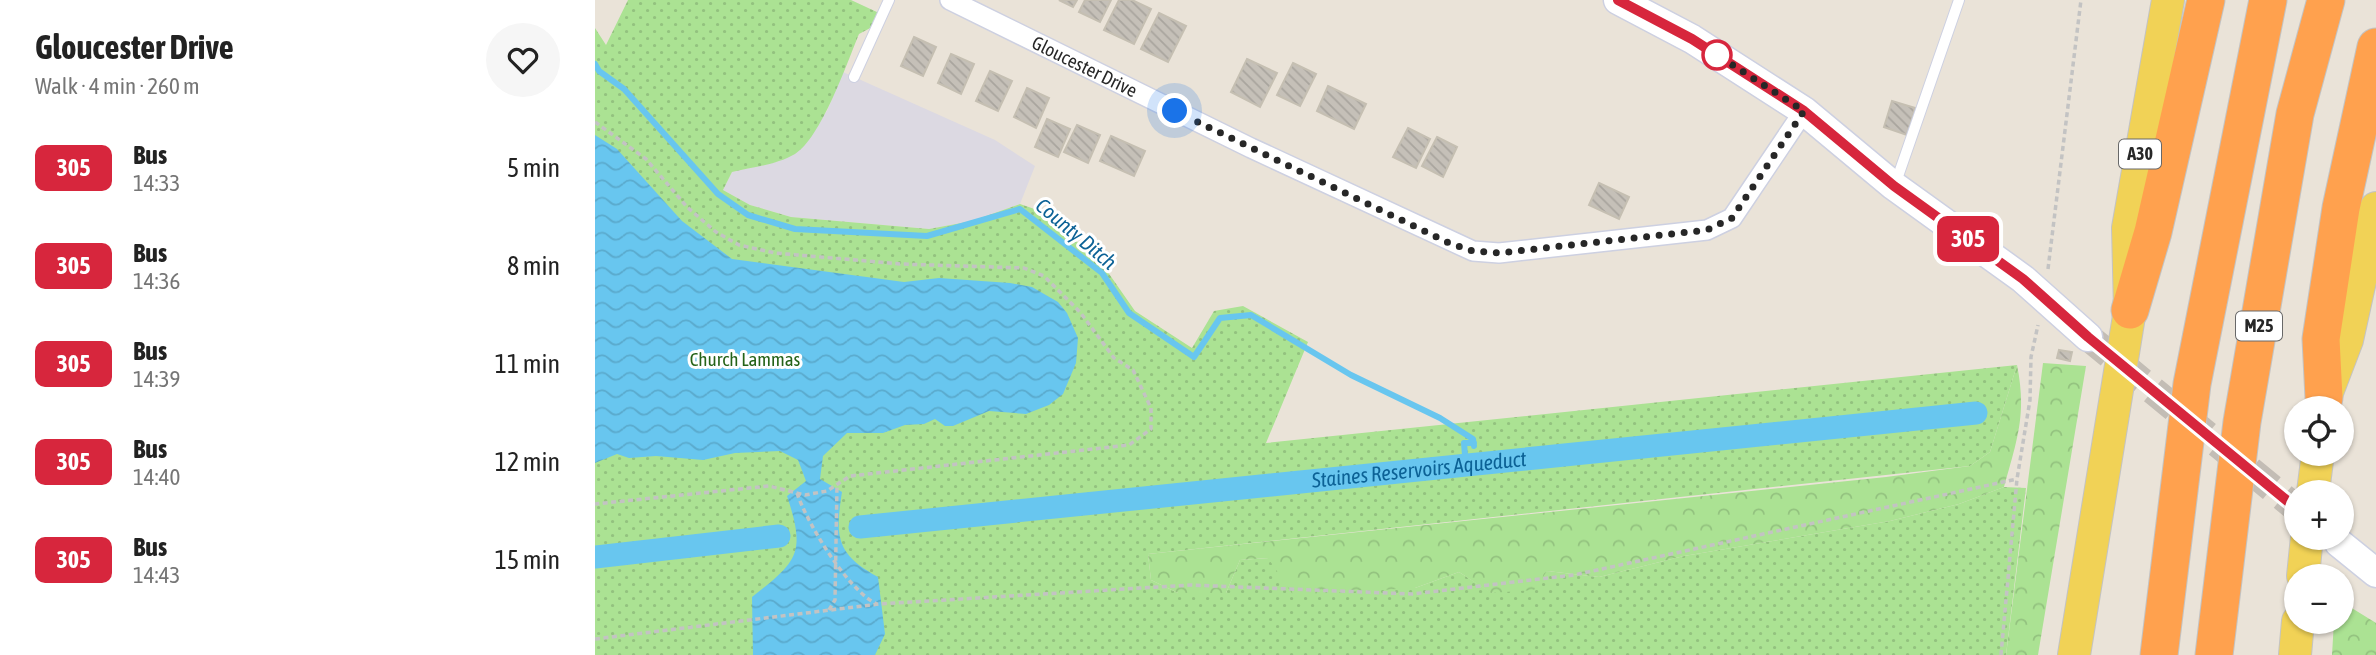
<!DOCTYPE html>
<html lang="en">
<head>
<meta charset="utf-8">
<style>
	body { margin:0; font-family:"Asap Condensed",sans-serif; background:#f6f6f6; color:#222; height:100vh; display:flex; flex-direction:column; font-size:26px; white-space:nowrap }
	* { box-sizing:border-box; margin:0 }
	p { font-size:23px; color:#767676 }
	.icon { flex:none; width:38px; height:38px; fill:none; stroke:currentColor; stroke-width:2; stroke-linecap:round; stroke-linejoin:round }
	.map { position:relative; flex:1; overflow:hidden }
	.details { display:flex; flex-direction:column; background:#fff; width:595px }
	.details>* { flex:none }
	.badge { padding:0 14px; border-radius:10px; font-size:24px; line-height:46px }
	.fabs { position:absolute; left:1689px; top:396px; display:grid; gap:14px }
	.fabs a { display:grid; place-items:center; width:70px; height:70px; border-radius:50%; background:#fff; box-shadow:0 2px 5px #0004; font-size:35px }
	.you { position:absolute; width:35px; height:35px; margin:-18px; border:5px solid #fff; border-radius:50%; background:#1a73e8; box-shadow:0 0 0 10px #1a73e833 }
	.map>.badge { position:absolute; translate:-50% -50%; box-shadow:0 0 0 4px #fff }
	.round { display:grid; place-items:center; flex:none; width:74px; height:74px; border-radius:37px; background:#f6f6f6 }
	.summary { display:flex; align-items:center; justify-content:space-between; height:119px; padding:0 35px }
	h1 { font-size:33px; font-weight:700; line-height:52px }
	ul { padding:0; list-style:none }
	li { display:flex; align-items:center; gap:21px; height:98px; padding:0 35px }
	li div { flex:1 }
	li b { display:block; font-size:26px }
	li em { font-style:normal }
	li .badge { min-width:77px; font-weight:700; text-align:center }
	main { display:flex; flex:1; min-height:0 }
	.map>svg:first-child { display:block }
	.industrial { fill:#dcd9e2 }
	.grass { fill:url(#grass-dots) }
	.forest { fill:url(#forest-crowns) }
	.water { fill:url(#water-waves) }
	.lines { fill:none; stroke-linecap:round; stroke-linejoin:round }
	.stream { stroke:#68c6ef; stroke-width:6 }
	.canal { stroke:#68c6ef; stroke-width:23 }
	.building { fill:url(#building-back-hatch); stroke:#c5bfb2; stroke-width:2 }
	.secondary-tunnel { stroke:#c3bdb5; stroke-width:28; stroke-dasharray:28 14; stroke-linecap:butt }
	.lane-casing { stroke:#cdd0e1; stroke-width:12 }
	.street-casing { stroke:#cdd0e1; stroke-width:22 }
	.secondary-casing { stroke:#cdd0e1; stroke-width:31 }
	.primary-casing { stroke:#c3c3c3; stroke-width:34 }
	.highway-casing { stroke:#c3c3c3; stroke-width:39 }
	.path { stroke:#c3c3c3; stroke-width:3.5; stroke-dasharray:5 3.5; stroke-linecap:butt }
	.lane { stroke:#fff; stroke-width:10 }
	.street { stroke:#fff; stroke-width:19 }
	.secondary { stroke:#fff; stroke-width:28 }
	.primary { stroke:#f1d256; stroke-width:32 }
	.highway { stroke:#ffa14e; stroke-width:37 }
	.line-casing { stroke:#fff; stroke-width:16 }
	.line { stroke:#d7263d; stroke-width:10 }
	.walk { stroke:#272727; stroke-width:7; stroke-dasharray:0 12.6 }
	.stop-dot { fill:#fff; stroke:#d7263d; stroke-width:3.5 }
	.labels { text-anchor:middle; stroke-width:6; stroke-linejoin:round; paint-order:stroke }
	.shield { fill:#fff; stroke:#686868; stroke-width:2 }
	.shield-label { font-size:18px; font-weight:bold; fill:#272727 }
	.street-label { font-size:19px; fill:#272727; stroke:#fff }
	.park-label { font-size:19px; fill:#256318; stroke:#fff }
	.water-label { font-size:21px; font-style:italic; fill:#0c6296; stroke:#fff }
</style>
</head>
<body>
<main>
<section class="details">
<div class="summary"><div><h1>Gloucester Drive</h1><p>Walk · 4 min · 260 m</p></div><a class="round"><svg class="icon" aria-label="heart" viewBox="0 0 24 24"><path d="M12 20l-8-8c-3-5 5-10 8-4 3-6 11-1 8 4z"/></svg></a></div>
<ul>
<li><span class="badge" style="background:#d7263d;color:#fff">305</span><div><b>Bus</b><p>14:33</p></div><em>5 min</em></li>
<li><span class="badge" style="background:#d7263d;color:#fff">305</span><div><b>Bus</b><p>14:36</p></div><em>8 min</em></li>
<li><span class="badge" style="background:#d7263d;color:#fff">305</span><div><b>Bus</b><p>14:39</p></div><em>11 min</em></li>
<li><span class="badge" style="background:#d7263d;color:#fff">305</span><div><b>Bus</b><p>14:40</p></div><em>12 min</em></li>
<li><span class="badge" style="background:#d7263d;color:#fff">305</span><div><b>Bus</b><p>14:43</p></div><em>15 min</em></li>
</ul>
</section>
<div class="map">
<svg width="1781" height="655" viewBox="0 0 1781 655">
	<defs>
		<pattern id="grass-dots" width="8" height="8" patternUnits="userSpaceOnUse" patternTransform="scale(1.75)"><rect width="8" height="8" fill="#abe293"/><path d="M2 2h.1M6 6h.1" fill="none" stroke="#93c27f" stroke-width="1.8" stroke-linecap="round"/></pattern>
		<pattern id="forest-crowns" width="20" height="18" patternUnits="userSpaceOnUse" patternTransform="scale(1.75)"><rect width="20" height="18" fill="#abe293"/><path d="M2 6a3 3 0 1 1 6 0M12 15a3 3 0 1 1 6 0" fill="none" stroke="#93c27f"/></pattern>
		<pattern id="water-waves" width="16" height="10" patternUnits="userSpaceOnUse" patternTransform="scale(1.75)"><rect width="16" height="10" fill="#68c6ef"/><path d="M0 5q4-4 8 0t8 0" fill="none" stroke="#5aaacd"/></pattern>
		<pattern id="building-back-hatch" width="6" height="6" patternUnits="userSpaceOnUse" patternTransform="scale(1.75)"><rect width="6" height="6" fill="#c5c0b8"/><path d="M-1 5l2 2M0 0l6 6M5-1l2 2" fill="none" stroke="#a9a59e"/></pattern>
	</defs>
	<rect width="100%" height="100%" fill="#eae3d8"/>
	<path class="industrial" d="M248,72L400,140L440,166L425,204L377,221L334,229L196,217L155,205L128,190L137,172L184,161L232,111Z"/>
	<path class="grass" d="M33,0H256L284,13L279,26L264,34C252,63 226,138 200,154C181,165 158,167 137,172L128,190L155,205L196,217L334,229L377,221L425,204L451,213L510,268L540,311L597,348L619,311L648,306L713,342L671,443L1422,365L1395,452L1375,466L553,554L556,580L583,593H631L645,560L674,558L820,588L864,572L897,593L952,571L1004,577L1089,556L1295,521L1364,504L1409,487L1431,488L1411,655H0V28L11,45Z"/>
	<path class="forest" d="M1448,363L1491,366L1443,655H1411Z
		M1422,365C1432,414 1422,440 1409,487L1364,504L1295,521L1089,556L1004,577L952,571L939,590L896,593L864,572L820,588L698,595L673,558L645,560L631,593H583L556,580L553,554L1291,477L1375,466L1395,452Z
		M1747,602L1781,623V655H1737L1739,621H1746Z"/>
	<path class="water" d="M0,135L22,149L87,221L137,259L309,282L344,278L415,283L437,287L463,302L472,313L483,338L481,363L468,394L454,405L431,414L394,411L358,426H350L340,419L329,424L310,425L288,433H252L228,456L225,479L247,492C240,537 241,554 283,577L290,634L280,655H158L157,597C203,561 211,553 192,496L211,481L203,460L185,451L140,453L108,460L61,456L34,458L22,454L0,463Z"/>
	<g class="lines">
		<path class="stream" d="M0,64L4,71L29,89L123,194L153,215L200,229L332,236L425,209L507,273L534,313L599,357L625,318L656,315L756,375L845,418L878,439L879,446
			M871,467L869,443H879"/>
		<g class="canal">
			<path id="s1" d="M265,527L1381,413"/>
			<path d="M0,557L184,536"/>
		</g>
	</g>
	<path class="building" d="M464,0H482L478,7Z
		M490,0H516L505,22L484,12Z
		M524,0H537L556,9L539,44L509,30Z
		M564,13L591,26L573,62L546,49Z
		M319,37L341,47L328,76L306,66Z
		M356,54L379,64L366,94L343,83Z
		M652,59L682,73L665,107L636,92Z
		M698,63L721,74L705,106L682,95Z
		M395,71L417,81L403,111L381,101Z
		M733,86L771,104L759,129L722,111Z
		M432,88L454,98L441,128L419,117Z
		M1297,101L1320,108L1312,135L1289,127Z
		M452,119L475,129L463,157L440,147Z
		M482,125L505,135L493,163L469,152Z
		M813,128L835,139L821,168L798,157Z
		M516,136L550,151L539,176L505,161Z
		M842,137L862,147L848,177L827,166Z
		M1004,183L1034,197L1024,219L994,205Z
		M1464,350L1477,352L1475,361L1462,358Z"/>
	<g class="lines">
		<path class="secondary-tunnel" d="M1493,337L1701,508"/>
		<g class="lane-casing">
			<path id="lane" d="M259,77L294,0
				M1301,182L1364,0"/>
		</g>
		<g class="street-casing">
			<g id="street">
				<path id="s2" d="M355,0L656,148L878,251L904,253L1112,230L1137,218L1209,111"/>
			</g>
		</g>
		<g class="secondary-casing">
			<path id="secondary" d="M1023,0L1097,39L1209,111L1299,186L1428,279L1493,337
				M1744,543L1781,573"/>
		</g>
		<g class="primary-casing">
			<path id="primary" d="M1731,395L1752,340L1781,208
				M1718,492L1723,453
				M1708,576L1712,537
				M1479,655L1535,310L1533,228L1573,0
				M1700,655L1703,621"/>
		</g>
		<g class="highway-casing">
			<path id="highway" d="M1535,310L1558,232L1611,0
				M1729,398L1726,339L1746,208L1781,47
				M1564,655L1597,384L1673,0
				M1619,655L1647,422L1700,114L1731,0"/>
		</g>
		<path class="path" d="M0,122L51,159L92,207L121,232L144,245L180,253L305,264L429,268L449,276L485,312L519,358L538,370L556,408V429L534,445L255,476L232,491L210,495L174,486L0,504
			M1453,269L1486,0
			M202,493C212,523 253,591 282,604
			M234,610L240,600L242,485
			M0,639L284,604L596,585L817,594L979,575L1422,479
			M1406,655L1422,479L1435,400L1436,357L1443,325"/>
		<use href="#lane" class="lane"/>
		<use href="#street" class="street"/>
		<use href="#secondary" class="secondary"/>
		<use href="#primary" class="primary"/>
		<use href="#highway" class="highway"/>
	</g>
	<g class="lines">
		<g class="line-casing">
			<path id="line" d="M1023,0L1097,39L1209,111L1299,186L1428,279L1493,337L1701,508"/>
		</g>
		<use href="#line" class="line"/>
		<path class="walk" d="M580,111L854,243L878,251L904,253L1112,230L1137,218L1209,111L1119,53L1122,55"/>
	</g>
	<circle class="stop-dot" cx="1122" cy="55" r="14"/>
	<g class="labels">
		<g class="shield">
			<rect x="1524" y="139.5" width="42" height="29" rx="5"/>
			<rect x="1641" y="311.5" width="46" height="29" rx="5"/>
		</g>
		<g class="shield-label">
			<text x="1545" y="160">A30</text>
			<text x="1664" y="332">M25</text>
		</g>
		<g class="street-label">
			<text dy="7" stroke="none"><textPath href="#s2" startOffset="150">Gloucester Drive</textPath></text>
		</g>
		<g class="park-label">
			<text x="150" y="366">Church Lammas</text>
		</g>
		<g class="water-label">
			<text transform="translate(481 234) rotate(40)" y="7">County Ditch</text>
			<text dy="7" stroke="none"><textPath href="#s1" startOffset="562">Staines Reservoirs Aqueduct</textPath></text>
		</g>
	</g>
</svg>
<div class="fabs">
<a><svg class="icon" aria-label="locate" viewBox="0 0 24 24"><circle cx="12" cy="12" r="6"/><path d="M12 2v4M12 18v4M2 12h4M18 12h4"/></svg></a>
<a>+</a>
<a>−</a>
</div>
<div class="you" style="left:580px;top:111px"></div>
<b class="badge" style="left:1373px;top:239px;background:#d7263d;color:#fff">305</b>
</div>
</main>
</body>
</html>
